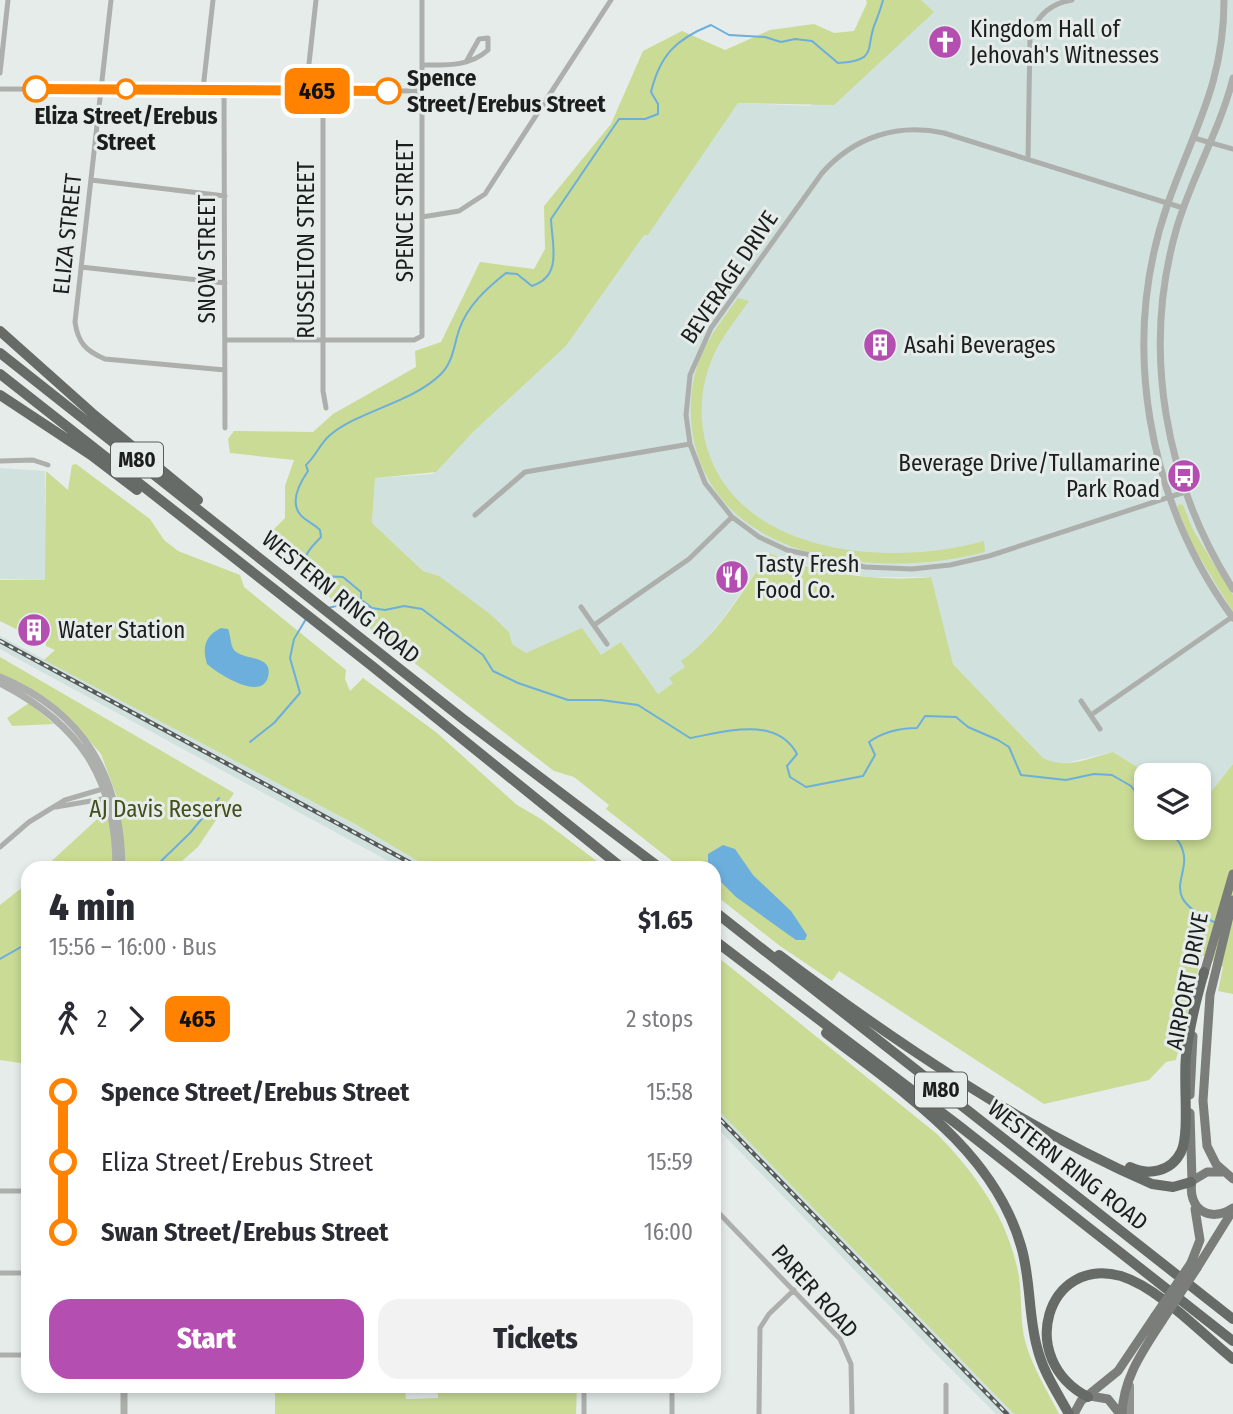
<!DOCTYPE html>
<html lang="en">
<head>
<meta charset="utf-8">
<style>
	body { margin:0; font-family:"Fira Sans Condensed",sans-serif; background:#f2f2f3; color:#2b2b33; height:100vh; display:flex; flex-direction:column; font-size:26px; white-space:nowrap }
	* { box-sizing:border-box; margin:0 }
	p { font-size:23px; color:#7c7c81 }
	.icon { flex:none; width:38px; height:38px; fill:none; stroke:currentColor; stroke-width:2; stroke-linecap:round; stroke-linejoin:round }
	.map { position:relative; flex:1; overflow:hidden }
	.drawer { position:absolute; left:21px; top:861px; width:700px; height:532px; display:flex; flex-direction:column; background:#fff; border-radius:21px; box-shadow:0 4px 10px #0003 }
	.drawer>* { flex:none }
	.badge { padding:0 14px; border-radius:10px; font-size:24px; line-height:46px }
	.tools { position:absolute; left:1134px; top:763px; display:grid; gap:14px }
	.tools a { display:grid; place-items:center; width:77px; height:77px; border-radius:14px; background:#fff; box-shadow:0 4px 10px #0003; font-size:35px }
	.map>.badge { position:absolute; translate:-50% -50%; box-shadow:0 0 0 4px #fff }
	.legs { display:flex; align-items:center; gap:10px; height:77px; padding:0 28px; font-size:23px }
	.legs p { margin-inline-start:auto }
	.summary { display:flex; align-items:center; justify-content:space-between; height:119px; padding:0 28px }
	h1 { font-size:38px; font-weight:800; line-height:52px }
	.button { display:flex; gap:14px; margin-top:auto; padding:14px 28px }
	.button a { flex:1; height:80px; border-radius:21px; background:#b54eb1; color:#fff; font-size:28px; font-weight:800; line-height:80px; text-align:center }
	.button a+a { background:#f2f2f3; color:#2b2b33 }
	ul { padding:0 28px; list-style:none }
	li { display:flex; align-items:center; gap:24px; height:70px; font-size:26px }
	li i { display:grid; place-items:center; width:10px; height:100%; margin:0 9px; background:currentColor }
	li i::after { content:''; width:18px; height:18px; margin:-9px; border:5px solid; border-radius:50%; background:#fff }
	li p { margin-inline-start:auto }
	li:first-child i { background:linear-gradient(#0000 50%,currentColor 0) }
	li:last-child i { background:linear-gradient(currentColor 50%,#0000 0) }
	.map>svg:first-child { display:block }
	.built { fill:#d1e1dd }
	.green { fill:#c9db95 }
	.water { fill:#6caedc }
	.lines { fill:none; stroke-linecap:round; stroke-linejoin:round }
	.stream { stroke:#6caedc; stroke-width:2 }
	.minor { stroke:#adafad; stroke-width:5 }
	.tertiary { stroke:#adafad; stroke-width:7 }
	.secondary { stroke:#8f928f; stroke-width:8 }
	.primary { stroke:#7a7d7a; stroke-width:9 }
	.motorway { stroke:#676b68; stroke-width:10 }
	.rail-casing { stroke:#555958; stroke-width:4.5 }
	.rail { stroke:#e5ecea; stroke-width:2; stroke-dasharray:5; stroke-linecap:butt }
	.primary-bridge { stroke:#7a7d7a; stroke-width:9 }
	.line-1-casing { stroke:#fff; stroke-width:16 }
	.line-1 { stroke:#ff8200; stroke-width:10 }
	.stop-1-dot { fill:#fff; stroke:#ff8200; stroke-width:3.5 }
	.labels { text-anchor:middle; stroke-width:6; stroke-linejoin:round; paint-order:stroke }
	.shield { fill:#e5ecea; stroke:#585c5a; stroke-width:2 }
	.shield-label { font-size:21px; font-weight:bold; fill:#1b1e1d }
	.poi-label { font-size:23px; fill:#1b1e1d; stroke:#e5ecea; text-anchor:start }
	.stop-label { font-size:23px; font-weight:bold; fill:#1b1e1d; stroke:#e5ecea; text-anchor:start }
	.street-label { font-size:23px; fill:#1b1e1d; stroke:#e5ecea }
	.park-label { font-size:23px; fill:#444f1c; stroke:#e5ecea }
</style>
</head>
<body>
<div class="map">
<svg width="1233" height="1414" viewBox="0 0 1233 1414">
	<rect width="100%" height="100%" fill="#e5ecea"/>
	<path class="built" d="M921,0H1233V764L1199,807V775H1150L1113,752L1066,763L1055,764L1043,758L953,664L930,577H868L790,562L769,553L724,617L697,650L682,661L685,667L673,683L658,694L621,642L601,656L535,651L526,653L512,644L439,576L423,571L372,523L375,478L433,474L473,432L566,346L644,235H648L738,103L810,106L933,11Z
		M0,468L45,471L46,580L0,579Z
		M0,636L355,824L430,868H401L0,649Z
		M714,1106L884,1280L1014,1414H996L937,1355L714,1125Z"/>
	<path class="green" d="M866,0H921L934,12L834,105L738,103L648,235H644L566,346L473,432L436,472L375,478L372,523L423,571L439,576L490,614L509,632L512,644L526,653L582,628L601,655L621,642L658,694L673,683L669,678L685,667L681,661C718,635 743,590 769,553C817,574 879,582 931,577L953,664L1043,758C1065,770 1090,758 1113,752L1150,775H1146V828H1199V807L1233,764V994L1218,991L1223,967L1202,955L1176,1060L1166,1062L1149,1080L1044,1104L839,971L832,981L780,946L714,894V868H681L606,809L609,805L574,777L554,771L284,562L273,530L285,518V486L294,460L230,453L228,439L234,431L313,432L333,414L416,367L415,351L441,342L480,262L534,269L545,249L544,206L611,124L643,51L682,31L725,50L770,30L814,24L834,33L854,31L867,3Z
		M738,298L749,301C735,321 718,341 710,364C700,391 699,421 707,448C740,557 893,567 984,541L985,552C885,579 721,565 694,441C688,411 690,379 703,352C712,332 726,315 738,298Z
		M76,464L150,519L164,540L178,551L240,575L244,587L346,670L345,679L350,691L363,678L437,733L517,805L541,819L606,868H430L355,824L44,660L55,650L46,646L45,619H24L22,632L0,621V580H45L46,471L68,490L72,465Z
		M1179,504L1183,505L1193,530L1233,595V612L1194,548L1177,508Z
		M0,657L234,793L198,847L174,868H44L118,800L101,754L68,717L0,675Z
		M29,703L54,724L12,726L7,718Z
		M28,883V1064L0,1060V905Z
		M714,954L937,1134C977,1175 1009,1220 1019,1277C1022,1298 1020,1321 1025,1341C1033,1369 1047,1390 1059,1414H1014L714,1106Z
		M438,1386H577L576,1414H275V1393L283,1391L405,1390L406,1399L438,1398Z"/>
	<path class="water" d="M221,628L228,629C231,636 230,644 234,650C243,661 274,654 268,677C261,702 217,673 207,664C202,647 205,636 221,628Z
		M723,845L735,849L753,875L791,911L807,935L805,940H796L736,897L714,875V868H708V854Z"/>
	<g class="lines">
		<path class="stream" d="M363,601L372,608L385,610L404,606L422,609L483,655L493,671L518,683L568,700H601L638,705L690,738C725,732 776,715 797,754L787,766L790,777L806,787L863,776L875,755L869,742C883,732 899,728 917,728L925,716L956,717L968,727L998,740L1009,747L1021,775L1066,780L1094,774L1112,775L1131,786L1146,806
			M328,608L361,600V592L343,577L319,576C295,560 308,551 321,537L320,530C315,525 310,523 305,519C287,506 299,484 308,471L306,465C315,457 320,444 329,436C357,411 412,403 441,374C453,362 454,345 459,330C467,306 487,288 506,273L517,274L532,286C563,276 552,245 551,219L619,119H645L658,114V104L651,92C660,55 676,39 711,25L729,35L765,37L781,42L795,39L812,41L838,63C880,61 864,47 876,21C879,13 881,8 883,0
			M250,742L274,723L300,693L290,658L294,639L306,619
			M1162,828C1166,832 1175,837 1179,842C1199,875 1150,893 1216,923
			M154,868L190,833L219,798
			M0,959L28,943"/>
		<path class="minor" d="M111,0L75,322C78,343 86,351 105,359L225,370
			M422,65C446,65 469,67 488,50V38L479,39L466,62
			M0,73L8,0
			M0,89L422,91
			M203,89L213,0
			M224,90L225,428
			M306,91L316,0
			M323,91V391L326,408
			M1194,138L1233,149
			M1028,159L1030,36C1037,16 1051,3 1072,0
			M91,180L225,196
			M1183,208L944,133C897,123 854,137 822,173L711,328L690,375L686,415L690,444L705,483L732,517L759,537L787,550L865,567L912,569L950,565L989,556L1185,492
			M422,217L459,211L485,194L611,0
			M81,267L225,283
			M225,340H414L422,336V0
			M0,461L33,460L48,465
			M475,515L525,472L690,444
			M581,607L607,644
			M594,625L689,559L732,517
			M1081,701L1100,729
			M1091,715L1232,617
			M56,807L108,798
			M0,847L29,822L65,800L106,788
			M0,1191H28
			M714,1208L840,1339L851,1364L852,1414
			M0,1273H28
			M0,1355H28
			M124,1387L242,1386
			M584,1414V1386
			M672,1414V1386
			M759,1414L760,1328L769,1314L794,1290
			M946,1414V1385"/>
		<path class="tertiary" d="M1224,0C1224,83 1194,129 1168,203C1119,342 1147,500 1233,618
			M1233,78C1220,130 1192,176 1177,227C1141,350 1165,482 1233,589
			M0,677C86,713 121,778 122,868
			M0,683C80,724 116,778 116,868
			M124,1386V1414"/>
		<path class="secondary" d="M1130,1414V1386"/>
		<path class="primary" d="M1233,900L1210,995L1203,1101L1207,1146L1216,1164L1233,1179
			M1203,977L1233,874
			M1190,1095L1193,1036
			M1190,1113L1192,1181
			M1223,1172H1207L1192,1181C1187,1208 1209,1224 1233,1208
			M1191,1263L1200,1240L1195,1209
			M1197,1268L1233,1210
			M1090,1396L1108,1399L1120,1414
			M1074,1414L1081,1401L1118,1371L1155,1316
			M1122,1414C1123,1378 1143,1351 1162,1321"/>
		<path class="motorway" d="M0,331L92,413L198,500
			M0,353L463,719L660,868
			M0,374L372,666L622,868
			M0,395L91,455L137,490
			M714,911L1233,1319
			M714,940L958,1125L1233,1341
			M779,955C895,1042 1019,1126 1152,1184L1173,1187L1191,1182
			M826,1033C902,1092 993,1149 1021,1246C1031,1279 1028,1314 1037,1347C1043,1372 1057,1392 1069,1414
			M1130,1167C1148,1176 1171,1172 1181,1152C1190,1134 1183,1080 1186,1056C1189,1028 1196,1000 1204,972
			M1088,1397C1015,1359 1047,1255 1121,1276C1159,1288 1201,1333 1233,1359"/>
		<g class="rail-casing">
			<path id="rail" d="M0,641L420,868
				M714,1113L1007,1414"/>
		</g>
		<use href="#rail" class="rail"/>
		<path class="primary-bridge" d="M1155,1316L1191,1263
			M1162,1321L1197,1268"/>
	</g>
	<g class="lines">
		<g class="line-1-casing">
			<path id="line-1" d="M36,89L388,91"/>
		</g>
		<use href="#line-1" class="line-1"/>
	</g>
	<defs>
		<g id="church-disc" transform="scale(1.75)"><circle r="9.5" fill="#b54eb1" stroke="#e5ecea"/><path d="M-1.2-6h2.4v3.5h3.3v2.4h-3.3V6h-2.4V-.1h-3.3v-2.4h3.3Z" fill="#fff"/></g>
		<g id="building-disc" transform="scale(1.75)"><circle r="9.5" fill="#b54eb1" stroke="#e5ecea"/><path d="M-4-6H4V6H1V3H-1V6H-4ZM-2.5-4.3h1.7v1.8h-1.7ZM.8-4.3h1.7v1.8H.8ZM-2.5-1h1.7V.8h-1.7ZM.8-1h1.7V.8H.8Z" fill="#fff"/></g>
		<g id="bus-disc" transform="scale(1.75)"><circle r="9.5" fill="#b54eb1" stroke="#e5ecea"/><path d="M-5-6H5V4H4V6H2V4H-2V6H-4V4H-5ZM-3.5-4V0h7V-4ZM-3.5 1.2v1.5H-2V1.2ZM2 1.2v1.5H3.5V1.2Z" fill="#fff"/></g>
		<g id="restaurant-disc" transform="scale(1.75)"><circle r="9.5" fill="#b54eb1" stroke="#e5ecea"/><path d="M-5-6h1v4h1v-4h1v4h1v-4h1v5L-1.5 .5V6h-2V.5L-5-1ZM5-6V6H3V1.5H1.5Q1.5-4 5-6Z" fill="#fff"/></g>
	</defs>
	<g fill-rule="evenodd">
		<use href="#church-disc" x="945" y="42"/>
		<use href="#building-disc" x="880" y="345"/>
		<use href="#bus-disc" x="1184" y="476"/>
		<use href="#restaurant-disc" x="732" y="577"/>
		<use href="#building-disc" x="34" y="630"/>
	</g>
	<g class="stop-1-dot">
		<circle cx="36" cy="89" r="12"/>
		<circle cx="126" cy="89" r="9"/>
		<circle cx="388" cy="91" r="12"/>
	</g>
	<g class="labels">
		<g class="shield">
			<rect x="111" y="442.5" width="52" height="35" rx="5"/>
			<rect x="915" y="1072.5" width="52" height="35" rx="5"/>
		</g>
		<g class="shield-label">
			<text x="137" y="467">M80</text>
			<text x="941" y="1097">M80</text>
		</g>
		<g class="poi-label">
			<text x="970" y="37">Kingdom Hall of<tspan x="970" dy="26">Jehovah's Witnesses</tspan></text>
			<text x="904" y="353">Asahi Beverages</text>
			<text x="1160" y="471" text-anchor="end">Beverage Drive/Tullamarine<tspan x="1160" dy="26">Park Road</tspan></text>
			<text x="756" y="572">Tasty Fresh<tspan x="756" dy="26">Food Co.</tspan></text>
			<text x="58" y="638">Water Station</text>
		</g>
		<g class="stop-label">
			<text x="407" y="86">Spence<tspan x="407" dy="26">Street/Erebus Street</tspan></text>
			<text x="126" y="124" text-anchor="middle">Eliza Street/Erebus<tspan x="126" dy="26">Street</tspan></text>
		</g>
		<g class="street-label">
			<text transform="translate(405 211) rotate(-90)" y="8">SPENCE STREET</text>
			<text transform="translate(67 234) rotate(-84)" y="8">ELIZA STREET</text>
			<text transform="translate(306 250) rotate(-90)" y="8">RUSSELTON STREET</text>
			<text transform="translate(207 259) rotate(-90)" y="8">SNOW STREET</text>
			<text transform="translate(729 277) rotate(-56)" y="8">BEVERAGE DRIVE</text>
			<text transform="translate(341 597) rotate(39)" y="8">WESTERN RING ROAD</text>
			<text transform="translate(1187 981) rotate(-79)" y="8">AIRPORT DRIVE</text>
			<text transform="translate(1068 1165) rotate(38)" y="8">WESTERN RING ROAD</text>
			<text transform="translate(815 1291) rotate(48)" y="8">PARER ROAD</text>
		</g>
		<g class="park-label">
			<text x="166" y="817">AJ Davis Reserve</text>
		</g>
	</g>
</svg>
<div class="tools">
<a><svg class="icon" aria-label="layers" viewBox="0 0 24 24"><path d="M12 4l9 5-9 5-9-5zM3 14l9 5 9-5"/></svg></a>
</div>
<b class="badge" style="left:317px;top:91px;background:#ff8200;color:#111">465</b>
<section class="drawer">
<div class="summary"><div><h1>4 min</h1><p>15:56 – 16:00 · Bus</p></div><b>$1.65</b></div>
<div class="legs"><svg class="icon" aria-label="walk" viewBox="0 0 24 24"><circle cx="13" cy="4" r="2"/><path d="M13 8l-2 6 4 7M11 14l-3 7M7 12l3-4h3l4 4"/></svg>2<svg class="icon" aria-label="forward" viewBox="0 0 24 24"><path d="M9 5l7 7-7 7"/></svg><b class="badge" style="background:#ff8200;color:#111">465</b><p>2 stops</p></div>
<ul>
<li><i style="color:#ff8200"></i><b>Spence Street/Erebus Street</b><p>15:58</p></li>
<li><i style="color:#ff8200"></i><span>Eliza Street/Erebus Street</span><p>15:59</p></li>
<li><i style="color:#ff8200"></i><b>Swan Street/Erebus Street</b><p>16:00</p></li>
</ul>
<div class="button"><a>Start</a><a>Tickets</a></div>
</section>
</div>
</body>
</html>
